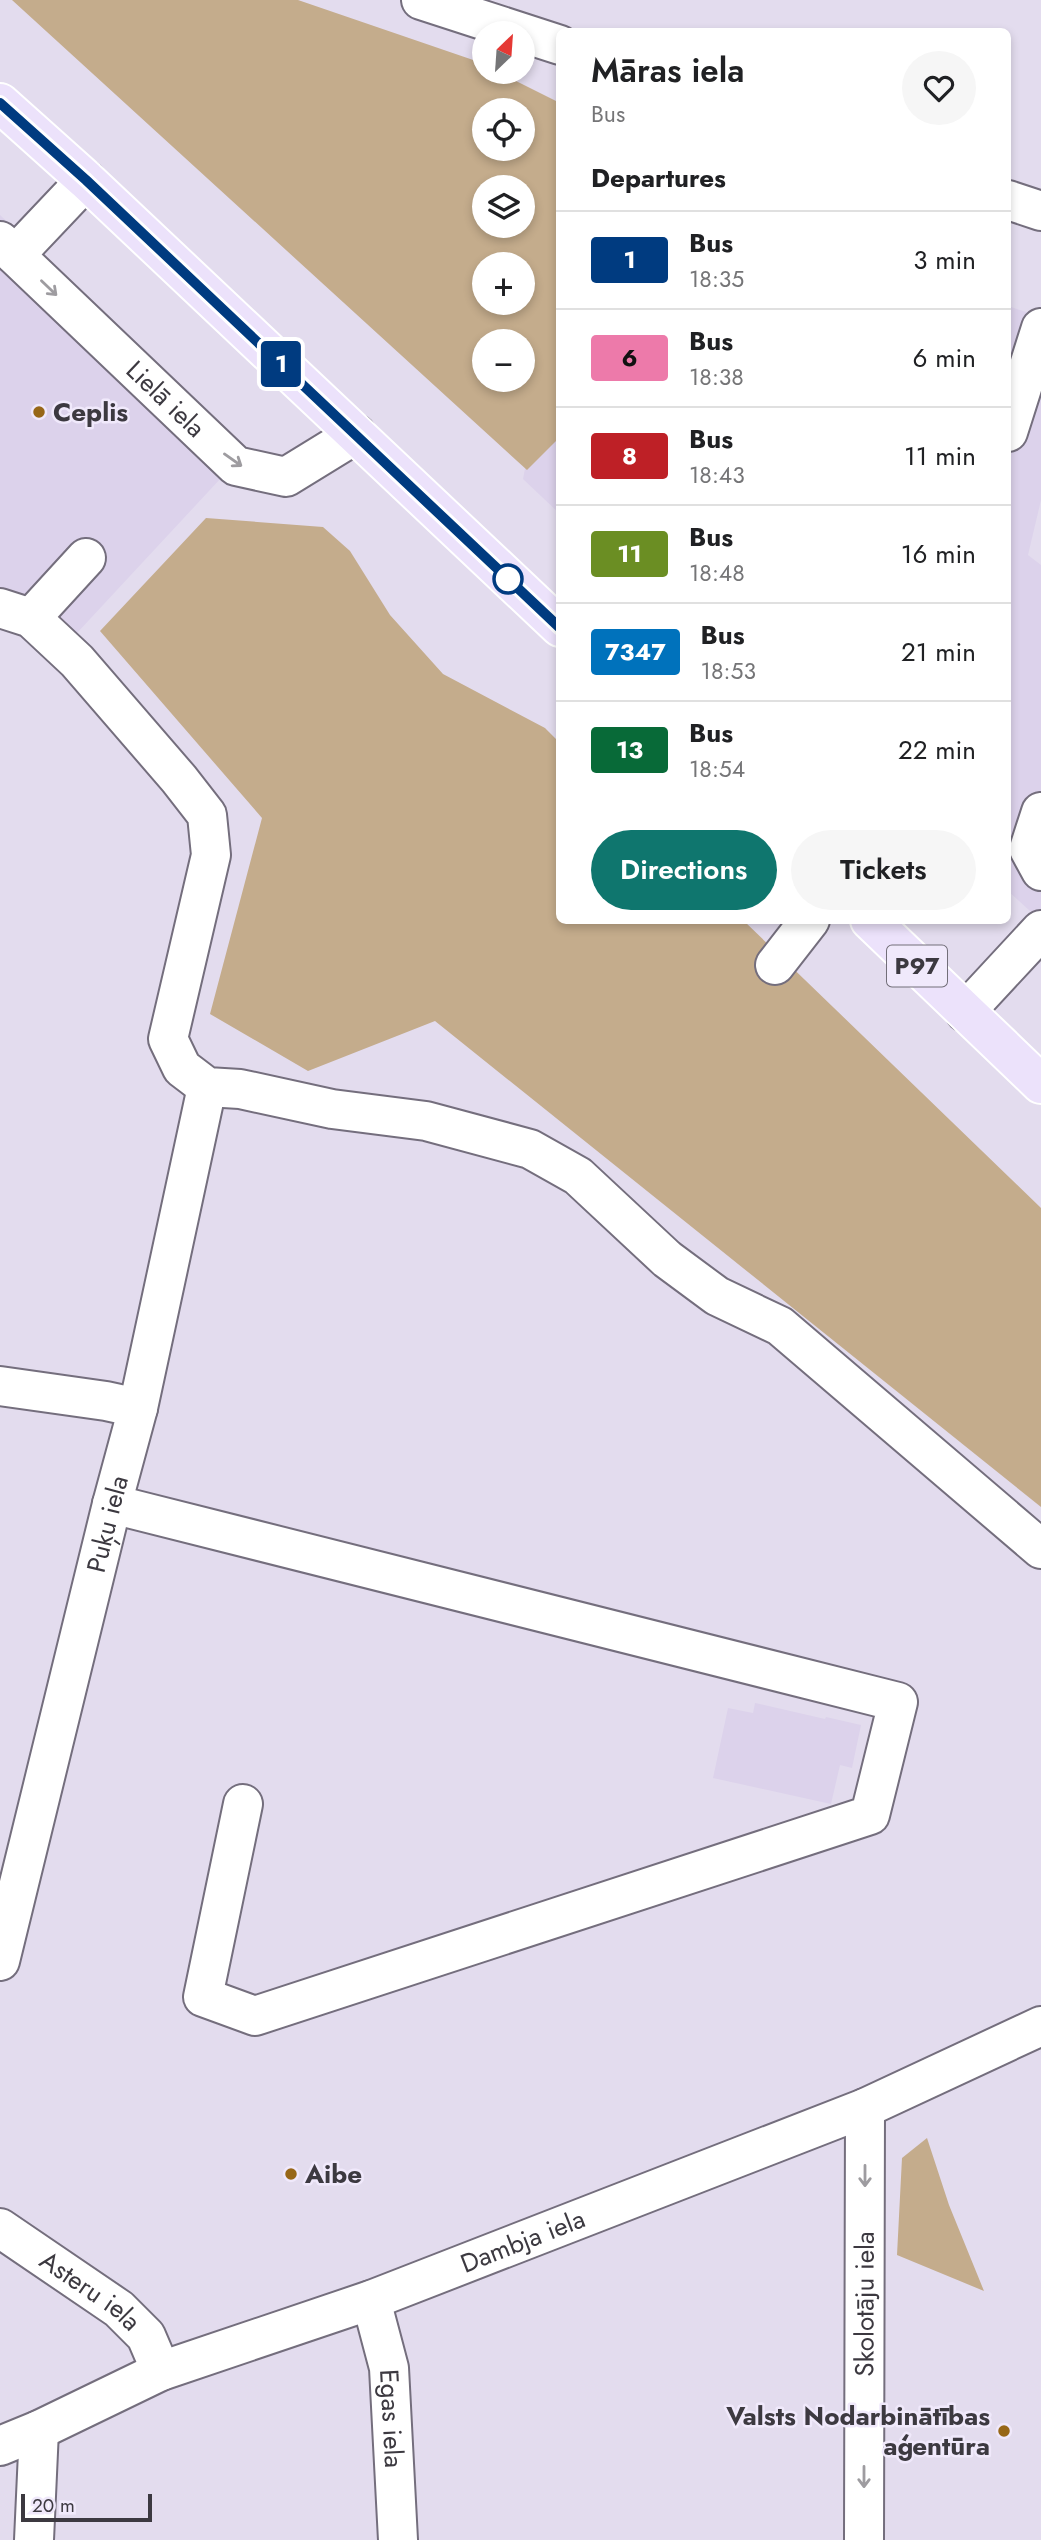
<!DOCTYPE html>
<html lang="en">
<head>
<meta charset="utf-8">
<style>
	body { margin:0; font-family:Jost,sans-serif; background:#f6f6f6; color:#202124; height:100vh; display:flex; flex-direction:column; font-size:26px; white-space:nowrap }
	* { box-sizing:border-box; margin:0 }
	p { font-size:23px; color:#757577 }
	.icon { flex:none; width:38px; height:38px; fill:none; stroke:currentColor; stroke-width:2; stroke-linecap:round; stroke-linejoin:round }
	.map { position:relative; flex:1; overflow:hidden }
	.panel { position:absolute; left:556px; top:28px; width:455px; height:896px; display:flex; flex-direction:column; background:#fff; border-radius:10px; box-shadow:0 4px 10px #0003 }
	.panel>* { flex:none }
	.badge { padding:0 14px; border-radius:5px; font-size:24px; line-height:46px }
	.needle { width:46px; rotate:25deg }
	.buttons { position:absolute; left:472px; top:21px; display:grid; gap:14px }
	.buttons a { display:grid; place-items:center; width:63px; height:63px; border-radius:50%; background:#fff; box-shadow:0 4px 10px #0003; font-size:35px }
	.scale { position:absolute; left:21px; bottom:18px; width:131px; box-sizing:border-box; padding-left:7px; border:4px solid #3c3940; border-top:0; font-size:19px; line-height:24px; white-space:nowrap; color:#3c3940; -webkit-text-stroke:5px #f0e9fb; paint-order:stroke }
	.map>.badge { position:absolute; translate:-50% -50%; box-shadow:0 0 0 4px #fff }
	h2 { padding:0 35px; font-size:26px; line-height:63px }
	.round { display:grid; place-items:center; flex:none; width:74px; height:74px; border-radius:37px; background:#f6f6f6 }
	.head { display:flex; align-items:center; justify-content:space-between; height:119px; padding:0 35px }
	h1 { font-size:33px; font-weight:600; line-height:52px }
	.action { display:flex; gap:14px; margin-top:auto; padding:14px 35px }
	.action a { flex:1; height:80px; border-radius:42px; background:#0f766e; color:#fff; font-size:28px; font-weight:600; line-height:80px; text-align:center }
	.action a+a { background:#f6f6f6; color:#202124 }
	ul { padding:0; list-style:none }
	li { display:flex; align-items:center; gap:21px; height:98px; padding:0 35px; border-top:2px solid #e0e0e0 }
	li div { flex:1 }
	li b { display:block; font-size:26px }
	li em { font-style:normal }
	li .badge { min-width:77px; font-weight:700; text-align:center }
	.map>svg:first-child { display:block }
	.built { fill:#dcd2eb }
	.green { fill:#c4ac8c; fill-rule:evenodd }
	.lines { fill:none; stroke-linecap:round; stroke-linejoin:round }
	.minor-casing { stroke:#746e7d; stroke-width:42 }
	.major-casing { stroke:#fff; stroke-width:42 }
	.minor { stroke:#fff; stroke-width:38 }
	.major { stroke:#ece2fb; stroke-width:38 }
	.oneway { stroke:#9e9ca0 }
	.line-casing { stroke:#fff; stroke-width:16 }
	.line { stroke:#003b80; stroke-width:10 }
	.poi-dot { fill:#976717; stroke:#f0e9fb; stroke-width:2.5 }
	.stop-dot { fill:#fff; stroke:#003b80; stroke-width:3.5 }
	.labels { text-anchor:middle; stroke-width:5; stroke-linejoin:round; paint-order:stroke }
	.shield { fill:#f0e9fb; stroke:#726e78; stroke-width:2 }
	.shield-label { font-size:24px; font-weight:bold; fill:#3c3940 }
	.street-label { font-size:26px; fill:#3c3940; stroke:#f0e9fb }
	.poi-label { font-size:26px; font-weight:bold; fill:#3c3940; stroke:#f0e9fb; text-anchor:start }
</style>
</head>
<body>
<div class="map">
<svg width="1041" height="2540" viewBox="0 0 1041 2540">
	<rect width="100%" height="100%" fill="#e3dcee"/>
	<path class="built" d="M0,215L248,449L77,633L0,595Z
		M560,291V514L523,479Z
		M1008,306L1041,317V500L1028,555L1041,565V921L1008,891Z
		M755,1703L825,1719L826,1717L861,1725L852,1768L840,1765L831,1804L713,1778L728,1708L753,1713Z"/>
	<path class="green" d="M12,0H298L479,62L485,65V72H498L560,103V377C555,394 560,419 560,437L527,470ZM485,110H523V149H485ZM485,187H523V226H485ZM485,264H523V303H485ZM485,341H523V380H485Z
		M206,518L323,527L350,551L390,615L443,674L545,728L560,743V920L744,921L1041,1208V1507L435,1021L308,1071L210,1014L262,818L100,631Z
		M927,2138L949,2205L984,2291L897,2255L902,2158Z"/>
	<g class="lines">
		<g class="minor-casing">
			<g id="minor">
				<path d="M421,0L560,45"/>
				<path d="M1008,200L1041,211"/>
				<path id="s1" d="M0,241L236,466L286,477L356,434"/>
				<path d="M15,255L86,180"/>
				<path d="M1008,432L1041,328"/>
				<path d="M0,608L31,618L77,661L179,779L207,815L211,855L168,1039L182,1068L207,1087L240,1089L332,1109L426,1121L530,1149L578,1176L667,1259L717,1296L780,1326L1041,1549"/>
				<path d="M31,618L86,558"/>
				<path d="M1041,812L1029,849L1041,871"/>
				<path d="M775,965L810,920"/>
				<path d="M965,1012L1041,930"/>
				<path d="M0,1386L106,1401L138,1408"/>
				<path d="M112,1504L898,1702L870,1815L255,2016L203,1997L243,1804"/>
				<path id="s2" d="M0,1961L112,1504L138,1408L207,1087"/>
				<path id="s3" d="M0,2228L119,2309L146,2336L161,2371"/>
				<path id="s4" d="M371,2300L389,2368L398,2540"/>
				<path id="s5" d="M0,2446L39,2430L161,2371L371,2300L865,2108L1041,2026"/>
				<path d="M34,2540L39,2430"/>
				<path id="s6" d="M864,2540L865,2108"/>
			</g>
		</g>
		<g class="major-casing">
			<path id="major" d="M0,103L86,180L560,627
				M870,920L1041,1084"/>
		</g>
		<use href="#minor" class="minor"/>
		<use href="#major" class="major"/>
	</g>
	<defs><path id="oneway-shaft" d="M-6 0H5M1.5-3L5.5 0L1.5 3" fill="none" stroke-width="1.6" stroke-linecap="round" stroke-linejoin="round" transform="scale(1.75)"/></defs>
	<g class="oneway">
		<use href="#oneway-shaft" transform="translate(49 288) rotate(44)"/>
		<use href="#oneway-shaft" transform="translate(233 460) rotate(35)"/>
		<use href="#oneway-shaft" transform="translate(865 2176) rotate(90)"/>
		<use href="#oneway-shaft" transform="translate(864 2477) rotate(90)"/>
	</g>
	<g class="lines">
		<g class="line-casing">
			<path id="line" d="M0,103L86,180L560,628"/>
		</g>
		<use href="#line" class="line"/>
	</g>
	<g class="poi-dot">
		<circle cx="39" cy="412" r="7"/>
		<circle cx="291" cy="2174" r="7"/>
		<circle cx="1004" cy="2431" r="7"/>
	</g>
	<circle class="stop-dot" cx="508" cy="579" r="14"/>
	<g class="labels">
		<rect class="shield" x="887" y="945.5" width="60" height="41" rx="5"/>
		<g class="shield-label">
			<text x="917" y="974">P97</text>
		</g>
		<g class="street-label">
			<text dy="9" stroke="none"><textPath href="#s1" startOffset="229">Lielā iela</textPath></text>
			<text dy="9" stroke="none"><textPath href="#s2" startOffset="450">Puķu iela</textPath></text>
			<text dy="9" stroke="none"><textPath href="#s5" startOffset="562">Dambja iela</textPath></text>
			<text dy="9" stroke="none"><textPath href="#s3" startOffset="110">Asteru iela</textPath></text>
			<text dy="9" stroke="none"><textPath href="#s6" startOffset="236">Skolotāju iela</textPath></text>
			<text dy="9" stroke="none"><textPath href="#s4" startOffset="121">Egas iela</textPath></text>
		</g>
		<g class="poi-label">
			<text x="53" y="421">Ceplis</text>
			<text x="305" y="2183">Aibe</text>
			<text x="990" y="2425" text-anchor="end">Valsts Nodarbinātības<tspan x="990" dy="30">aģentūra</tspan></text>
		</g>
	</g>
</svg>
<div class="buttons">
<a><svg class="needle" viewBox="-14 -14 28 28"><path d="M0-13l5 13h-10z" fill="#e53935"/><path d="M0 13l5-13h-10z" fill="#757577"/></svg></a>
<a><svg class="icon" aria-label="locate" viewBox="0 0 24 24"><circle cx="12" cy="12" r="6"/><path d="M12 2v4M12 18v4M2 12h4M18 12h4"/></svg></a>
<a><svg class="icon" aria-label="layers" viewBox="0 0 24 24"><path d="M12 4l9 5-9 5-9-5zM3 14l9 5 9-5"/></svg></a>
<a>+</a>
<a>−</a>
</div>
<div class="scale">20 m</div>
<b class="badge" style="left:281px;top:364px;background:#003b80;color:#fff">1</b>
<section class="panel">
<div class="head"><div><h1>Māras iela</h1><p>Bus</p></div><a class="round"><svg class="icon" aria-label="heart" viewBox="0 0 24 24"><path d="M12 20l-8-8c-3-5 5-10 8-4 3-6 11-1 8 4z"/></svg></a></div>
<h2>Departures</h2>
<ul>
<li><span class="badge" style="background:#003b80;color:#fff">1</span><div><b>Bus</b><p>18:35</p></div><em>3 min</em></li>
<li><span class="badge" style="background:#ed7aaa;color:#111">6</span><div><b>Bus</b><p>18:38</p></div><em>6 min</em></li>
<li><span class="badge" style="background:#be2026;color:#fff">8</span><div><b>Bus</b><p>18:43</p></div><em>11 min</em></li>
<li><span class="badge" style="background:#6b8e23;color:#fff">11</span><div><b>Bus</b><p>18:48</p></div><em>16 min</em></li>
<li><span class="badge" style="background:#0072bc;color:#fff">7347</span><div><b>Bus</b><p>18:53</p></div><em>21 min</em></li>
<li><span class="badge" style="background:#086a38;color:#fff">13</span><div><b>Bus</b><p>18:54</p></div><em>22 min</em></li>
</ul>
<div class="action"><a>Directions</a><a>Tickets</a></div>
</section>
</div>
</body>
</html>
